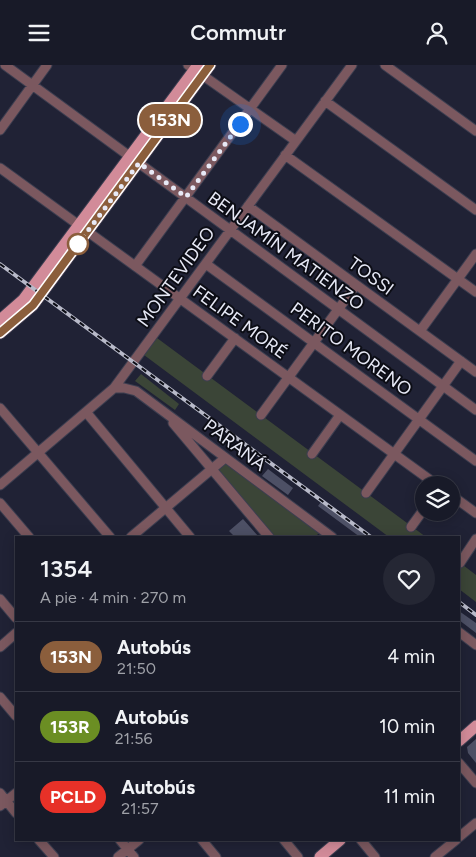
<!DOCTYPE html>
<html lang="es">
<head>
<meta charset="utf-8">
<style>
	body { margin:0; font-family:Figtree,sans-serif; background:#252734; color:#f1f3f6; height:100vh; display:flex; flex-direction:column; font-size:19px; white-space:nowrap }
	* { box-sizing:border-box; margin:0 }
	p { font-size:16px; color:#9fa1a8 }
	.icon { flex:none; width:28px; height:28px; fill:none; stroke:currentColor; stroke-width:2; stroke-linecap:round; stroke-linejoin:round }
	.map { position:relative; flex:1; overflow:hidden }
	.side { position:absolute; left:15px; top:471px; width:445px; height:305px; display:flex; flex-direction:column; background:#181a28; border-radius:0px; box-shadow:0 2px 12px #0003,0 0 0 1px #363845 }
	.side>* { flex:none }
	.badge { padding:0 10px; border-radius:16px; font-size:18px; line-height:32px }
	.buttons { position:absolute; left:415px; top:411px; display:grid; gap:10px }
	.buttons a { display:grid; place-items:center; width:45px; height:45px; border-radius:50%; background:#181a28; box-shadow:0 2px 12px #0003,0 0 0 1px #363845; font-size:25px }
	.you { position:absolute; width:25px; height:25px; margin:-12px; border:4px solid #fff; border-radius:50%; background:#1a73e8; box-shadow:0 0 0 8px #1a73e833 }
	.map>.badge { position:absolute; translate:-50% -50%; box-shadow:0 0 0 2px #fff }
	.round { display:grid; place-items:center; flex:none; width:52px; height:52px; border-radius:26px; background:#252734 }
	.head { display:flex; align-items:center; justify-content:space-between; height:85px; padding:0 25px }
	h1 { font-size:24px; font-weight:600; line-height:38px }
	ul { padding:0; list-style:none }
	li { display:flex; align-items:center; gap:15px; height:70px; padding:0 25px; border-top:1px solid #363845 }
	li div { flex:1 }
	li b { display:block; font-size:19px }
	li em { font-style:normal }
	li .badge { min-width:55px; font-weight:700; text-align:center }
	header { display:flex; justify-content:space-between; align-items:center; height:65px; padding:0 25px; background:#181a28; font-size:22px; font-weight:600 }
	.map>svg:first-child { display:block }
	.green { fill:#3b4537 }
	.building { fill:#4d5065 }
	.lines { fill:none; stroke-linecap:round; stroke-linejoin:round }
	.minor-casing { stroke:#3c3e50; stroke-width:11 }
	.major-casing { stroke:#3c3e50; stroke-width:13 }
	.minor { stroke:#7b585f; stroke-width:9 }
	.major { stroke:#d28b99; stroke-width:11 }
	.rail-casing { stroke:#b8bac9; stroke-width:4 }
	.rail { stroke:#0c0d15; stroke-width:2; stroke-dasharray:5.5; stroke-linecap:butt }
	.line-casing { stroke:#fff; stroke-width:11 }
	.line { stroke:#8b5e3c; stroke-width:8 }
	.walk { stroke:#e7e9f6; stroke-width:5; stroke-dasharray:0 9 }
	.stop-dot { fill:#fff; stroke:#8b5e3c; stroke-width:2.5 }
	.labels { text-anchor:middle; stroke-width:4; stroke-linejoin:round; paint-order:stroke }
	.street-label { font-size:18px; fill:#e7e9f6; stroke:#0c0d15 }
</style>
</head>
<body>
<header><svg class="icon" aria-label="menu" viewBox="0 0 24 24"><path d="M4 6h16M4 12h16M4 18h16"/></svg>Commutr<svg class="icon" aria-label="person" viewBox="0 0 24 24"><circle cx="12" cy="8" r="4"/><path d="M4 21q1-7 8-7t8 7"/></svg></header>
<div class="map">
<svg width="476" height="792" viewBox="0 0 476 792">
	<rect width="100%" height="100%" fill="#202235"/>
	<path class="green" d="M157,273L426,472H389L144,290Z
		M141,309L179,339L175,345L135,316Z
		M226,395L321,467L314,472H272L214,405Z
		M459,497L476,510V537L459,524Z"/>
	<path class="building" d="M268,404L293,423L288,430L262,411Z
		M321,437L369,472H360L318,441Z
		M243,454L259,472H235L229,466Z
		M459,546L476,558V568L459,555Z
		M476,674V698L468,688L467,682Z"/>
	<g class="lines">
		<g class="minor-casing">
			<path id="minor" d="M5,0L476,345
				M188,0L296,76
				M385,0L476,66
				M325,36L476,145
				M0,65L47,0
				M285,90L476,227
				M0,103L437,420
				M248,141L476,307
				M206,199L476,396
				M135,201L282,0
				M420,266L476,189
				M207,311L235,273
				M114,323H124L136,326L332,472
				M0,343L110,472
				M86,347L190,472
				M261,350L356,220
				M173,358L269,472
				M312,389L340,350
				M0,420L114,323L352,0
				M366,428L461,296
				M451,430L476,448
				M0,438L29,472
				M411,462L424,444
				M131,472L225,393
				M460,498L476,474
				M0,534L16,553
				M459,567L476,580
				M0,582L16,568
				M0,632L16,651
				M459,698L476,718
				M0,728L16,748
				M0,741L16,728
				M459,772L476,758
				M39,775L54,792
				M120,775L134,792
				M202,775L216,792
				M284,775L298,792
				M361,775L375,792
				M118,792L139,775
				M435,792L456,775"/>
		</g>
		<g class="major-casing">
			<path id="major" d="M0,255L23,235L198,0
				M0,268L33,240L210,0
				M459,676L476,661
				M320,792L340,775"/>
		</g>
		<use href="#minor" class="minor"/>
		<use href="#major" class="major"/>
		<g class="rail-casing">
			<path id="rail" d="M0,199L371,472
				M459,537L476,550"/>
		</g>
		<use href="#rail" class="rail"/>
	</g>
	<g class="lines">
		<g class="line-casing">
			<path id="line" d="M0,268L33,240L210,0"/>
		</g>
		<use href="#line" class="line"/>
		<path class="walk" d="M78,179L139,98L186,132L240,59"/>
	</g>
	<circle class="stop-dot" cx="78" cy="179" r="10"/>
	<g class="labels">
		<g class="street-label">
			<text transform="translate(286 186) rotate(36)" y="6">BENJAMÍN MATIENZO</text>
			<text transform="translate(371 211) rotate(36)" y="6">TOSSI</text>
			<text transform="translate(176 212) rotate(-54)" y="6">MONTEVIDEO</text>
			<text transform="translate(240 257) rotate(36)" y="6">FELIPE MORÉ</text>
			<text transform="translate(351 284) rotate(36)" y="6">PERITO MORENO</text>
			<text transform="translate(235 380) rotate(37)" y="6">PARANÁ</text>
		</g>
	</g>
</svg>
<div class="buttons">
<a><svg class="icon" aria-label="layers" viewBox="0 0 24 24"><path d="M12 4l9 5-9 5-9-5zM3 14l9 5 9-5"/></svg></a>
</div>
<div class="you" style="left:240px;top:59px"></div>
<b class="badge" style="left:170px;top:55px;background:#8b5e3c;color:#fff">153N</b>
<section class="side">
<div class="head"><div><h1>1354</h1><p>A pie · 4 min · 270 m</p></div><a class="round"><svg class="icon" aria-label="heart" viewBox="0 0 24 24"><path d="M12 20l-8-8c-3-5 5-10 8-4 3-6 11-1 8 4z"/></svg></a></div>
<ul>
<li><span class="badge" style="background:#8b5e3c;color:#fff">153N</span><div><b>Autobús</b><p>21:50</p></div><em>4 min</em></li>
<li><span class="badge" style="background:#6b8e23;color:#fff">153R</span><div><b>Autobús</b><p>21:56</p></div><em>10 min</em></li>
<li><span class="badge" style="background:#e73128;color:#fff">PCLD</span><div><b>Autobús</b><p>21:57</p></div><em>11 min</em></li>
</ul>
</section>
</div>
</body>
</html>
